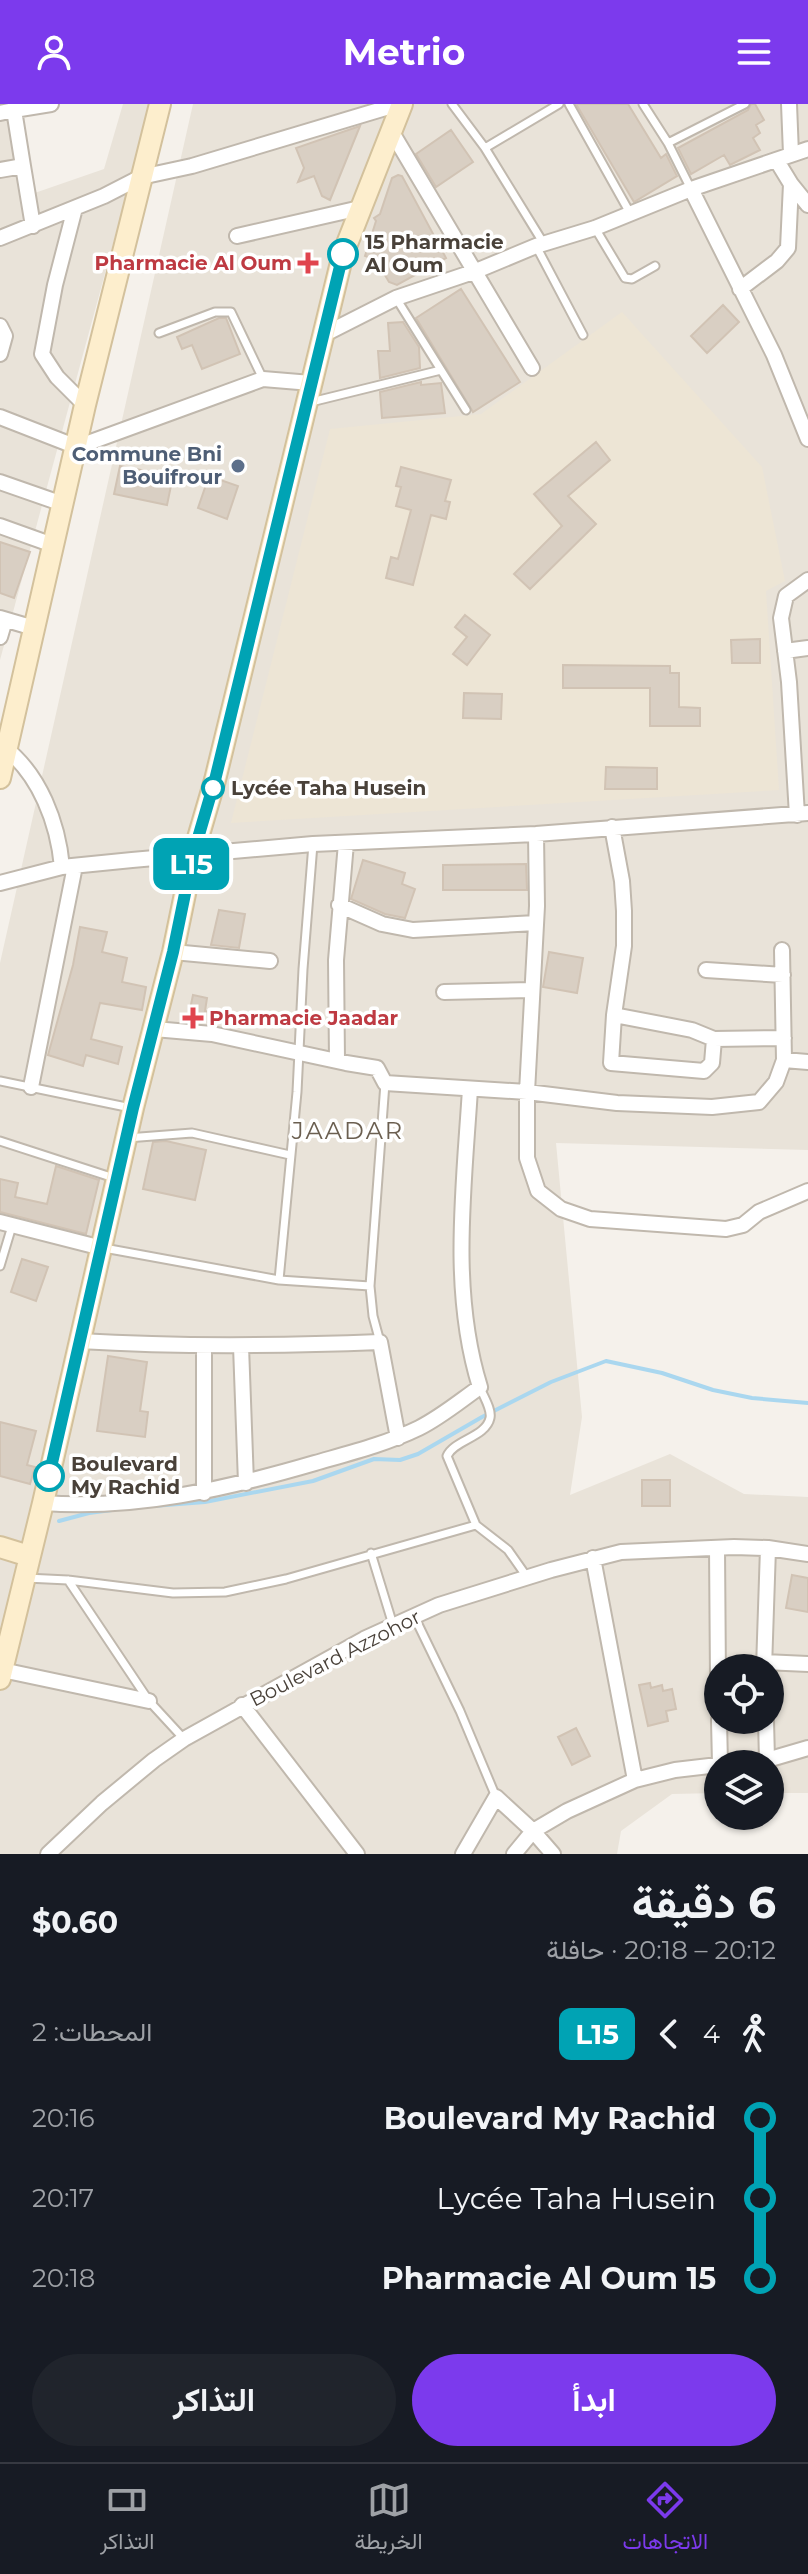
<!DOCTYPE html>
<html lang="ar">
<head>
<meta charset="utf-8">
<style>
	body { margin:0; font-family:Montserrat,Vazirmatn,sans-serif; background:#20242c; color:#f1f3f6; direction:rtl; height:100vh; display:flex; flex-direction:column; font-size:30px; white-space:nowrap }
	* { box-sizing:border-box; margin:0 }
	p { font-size:26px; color:#9ea1a6 }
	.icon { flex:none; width:44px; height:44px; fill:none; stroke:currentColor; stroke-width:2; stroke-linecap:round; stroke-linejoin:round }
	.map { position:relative; height:1750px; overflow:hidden; direction:ltr }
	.drawer { display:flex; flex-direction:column; background:#171b24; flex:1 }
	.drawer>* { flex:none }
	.badge { padding:0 16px; border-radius:12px; font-size:28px; line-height:52px }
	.fabs { position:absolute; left:704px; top:1550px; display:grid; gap:16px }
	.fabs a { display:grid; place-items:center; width:80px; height:80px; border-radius:50%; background:#171b24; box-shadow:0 2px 6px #0004; font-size:40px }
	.map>.badge { position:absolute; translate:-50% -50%; box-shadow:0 0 0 4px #fff }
	.legs { display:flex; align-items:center; gap:12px; height:88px; padding:0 32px; font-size:26px }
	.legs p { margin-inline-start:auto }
	.headline { display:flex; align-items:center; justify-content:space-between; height:136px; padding:0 32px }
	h1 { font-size:44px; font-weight:700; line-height:60px }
	.button { display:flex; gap:16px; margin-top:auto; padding:16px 32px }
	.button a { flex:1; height:92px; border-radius:48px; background:#7c3aed; color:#fff; font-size:32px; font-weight:700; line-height:92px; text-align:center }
	.button a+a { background:#20242c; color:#f1f3f6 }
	ul { padding:0 32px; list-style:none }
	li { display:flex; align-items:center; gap:28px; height:80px; font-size:30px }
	li i { display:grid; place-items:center; width:12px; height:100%; margin:0 10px; background:currentColor }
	li i::after { content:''; width:20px; height:20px; margin:-10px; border:6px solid; border-radius:50%; background:#171b24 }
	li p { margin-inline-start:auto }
	li:first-child i { background:linear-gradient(#0000 50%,currentColor 0) }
	li:last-child i { background:linear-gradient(currentColor 50%,#0000 0) }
	header { display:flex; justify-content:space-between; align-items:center; height:104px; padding:0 32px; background:#7c3aed; color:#fff; font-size:36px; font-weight:700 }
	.tab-bar { display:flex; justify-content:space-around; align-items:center; height:112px; border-top:2px solid #363941; background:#171b24; font-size:22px; color:#9ea1a6 }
	.tab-bar a { display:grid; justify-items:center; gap:4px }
	.tab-bar .active { color:#7c3aed }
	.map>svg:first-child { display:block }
	.residential { fill:#e9e3d9; fill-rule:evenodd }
	.education { fill:#ede5d5 }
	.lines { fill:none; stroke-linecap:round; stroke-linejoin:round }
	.stream { stroke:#aad7ef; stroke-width:4 }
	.building { fill:#d9cfc3; stroke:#d1c3b4; stroke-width:2 }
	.lane-casing { stroke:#c0b8ad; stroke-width:11 }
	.street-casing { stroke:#c0b8ad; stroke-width:18 }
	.secondary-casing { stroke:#d3c19c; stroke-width:24 }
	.lane { stroke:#fff; stroke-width:7 }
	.street { stroke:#fff; stroke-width:14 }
	.secondary { stroke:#fdeecd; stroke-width:20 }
	.line-1-casing { stroke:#fff; stroke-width:18 }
	.line-1 { stroke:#00a3b4; stroke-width:12 }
	.stop-1-dot { fill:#fff; stroke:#00a3b4; stroke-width:4 }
	.health-dot { fill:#e0444e; stroke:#fff; stroke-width:3 }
	.service-dot { fill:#5c6f8a; stroke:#fff; stroke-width:3 }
	.labels { text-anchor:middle; stroke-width:7; stroke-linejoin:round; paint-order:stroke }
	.stop-label { font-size:20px; font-weight:bold; fill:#494139; stroke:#fff; text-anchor:start }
	.health-label { font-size:20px; font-weight:bold; fill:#be3a42; stroke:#fff; text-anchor:end }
	.service-label { font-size:20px; font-weight:bold; fill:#4e5e75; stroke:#fff; text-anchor:end }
	.street-label { font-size:20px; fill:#494139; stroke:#fff }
	.quarter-label { font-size:24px; letter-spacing:2px; fill:#6b5f50; stroke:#fff }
</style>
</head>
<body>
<header><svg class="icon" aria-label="menu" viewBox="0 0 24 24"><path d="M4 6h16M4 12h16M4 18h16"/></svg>Metrio<svg class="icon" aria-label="person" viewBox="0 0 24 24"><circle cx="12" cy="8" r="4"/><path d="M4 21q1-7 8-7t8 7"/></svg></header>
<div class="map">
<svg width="808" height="1750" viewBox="0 0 808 1750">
	<rect width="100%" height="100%" fill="#f5f1eb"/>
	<path class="residential" d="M0,0H11L26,92L104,65L123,0H151L0,556Z
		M193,0H808V1046L556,1039L582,1313L570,1391L670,1350L744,1390L808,1393V1689H770V1660H718V1689L672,1690L621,1727L617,1750H0V859ZM718,1564H770V1616H718Z"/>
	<path class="education" d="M622,208L762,363L785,477L766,487L779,686L231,719L330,325L481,310Z"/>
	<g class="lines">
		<path class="stream" d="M153,1402L205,1398L313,1377L374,1355L400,1356L418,1350L482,1313L551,1278L606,1257L662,1269L713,1286L752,1294L808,1299
			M59,1417L89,1409L112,1406"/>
	</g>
	<path class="building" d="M576,0H628L661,54L666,50L677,72L634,98Z
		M751,0H755L764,16L756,21L760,29L753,34L760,46L730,61L724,51L691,70L678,44L748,6Z
		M360,22L330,96L322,92L314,72L298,78L304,64L296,44Z
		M451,26L473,58L436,83L416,50Z
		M398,71L402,72L446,154L397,181L389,178L376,156L365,152L376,117L374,114L380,110L392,74Z
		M461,185L520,278L473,308L416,214Z
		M723,201L739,218L707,249L691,232Z
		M219,214H226L240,250L202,265L192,241L182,245L177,233Z
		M403,218L419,243L420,264L380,274L378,247H390L388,219Z
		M421,278V281L441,279L445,309L382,314L380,288Z
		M596,338L610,356L568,392L596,420L530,485L514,470L562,422L534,390Z
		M120,362L173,372L167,401L114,390Z
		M401,363L451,376L445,397L450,398L446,415L431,411L413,481L386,474L391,453L398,455L411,406L396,402L401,383L396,382Z
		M209,372L238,382L227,415L198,404Z
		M0,438L30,448L14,494L0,489Z
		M465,511L490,531L467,561L453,550L467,533L455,523Z
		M760,535V559H732L731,536Z
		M563,561L670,562V569H679V603L700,604V622H650V584H563Z
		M464,589L502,590L501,615L463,614Z
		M606,663L657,664V685H605Z
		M363,756L405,769L402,780L415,785L405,814L385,810L351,795Z
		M526,760L527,786H443V761Z
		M219,806L245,810L239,844L211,841Z
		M80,823L107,828L102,848L127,854L122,878L146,883L142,906L100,899L91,935L122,943L118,960L86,951L83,962L48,951L73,861Z
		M549,848L583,854L577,889L543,883Z
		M193,891L207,894L205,907L213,909L211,919L188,915Z
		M166,1037L206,1046L195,1096L143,1085L153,1038Z
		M56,1062L99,1076L86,1130L0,1108V1075L18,1079L15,1093L47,1100Z
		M22,1155L48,1163L36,1197L11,1188Z
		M108,1252L147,1258L140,1307L148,1308L145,1333L97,1327Z
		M0,1318L36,1327L27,1361L35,1363L30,1380L0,1372Z
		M642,1376H670V1402H642Z
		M792,1471L808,1474V1508L786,1504Z
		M650,1579L651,1584L662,1581L663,1587L672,1585L676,1605L666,1607L668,1617L648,1622L639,1581Z
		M576,1624L590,1652L572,1661L558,1633Z"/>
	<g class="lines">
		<g class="lane-casing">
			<path id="lane" d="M452,0L485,44L544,140
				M569,0L630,109
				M643,0L668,39L691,85
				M668,39L745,0
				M485,44L559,0
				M595,124L625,174L632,175L655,162
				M536,142L583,231
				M396,194L466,306
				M159,229L215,208H231L263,275
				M311,298L441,266
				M0,977L131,1004
				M127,1034L192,1029L290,1051
				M0,1037L114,1074
				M104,1144L279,1176L370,1182
				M0,1162L12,1122
				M279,1176L297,988L303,865L313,740
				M380,1238L373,1212L370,1182L385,979
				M480,1283C483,1292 492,1305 490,1314C486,1333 454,1336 447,1352L476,1421L508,1446L527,1473
				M371,1449L393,1521
				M26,1474L68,1476L173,1489L225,1488L286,1475L476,1421
				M68,1476L149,1597L184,1635
				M414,1512L460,1607L496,1693"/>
		</g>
		<g class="street-casing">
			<path id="street" d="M789,0L791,50
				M14,6L51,0
				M0,9L14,6L23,62L0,66
				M390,25L532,264
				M777,57L791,80L808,101
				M23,62L33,122
				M691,85L774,251L808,335
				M75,104L55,181L42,250L57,273L85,301
				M237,132L360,104
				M0,134L104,92L141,73L192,62L399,0
				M740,185L777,157L788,144L791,80
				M0,222L5,232L0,250
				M325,230L396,194L476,167L536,142L595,124L691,85L808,45
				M0,313L77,343L263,275L311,279
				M0,378L63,400
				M0,422L53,441
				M0,514L34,524
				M0,533L5,516
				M785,547L808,544
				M4,643C40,671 58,719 62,763
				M797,711L789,578L781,514L786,492L808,476
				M612,723L622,777L624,807V842L614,911L611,959L704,967L712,959L714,935
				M536,730L537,802L527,988V1054L538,1087L561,1105L590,1115L726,1125L743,1121L759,1108L808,1087
				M0,779L62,763L132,756L313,740L536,730L808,709
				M339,801L382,820L413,826L536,819
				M173,848L270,857
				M706,866L783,871
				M444,888L532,886
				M614,911L692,926L714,935L784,934
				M154,925L212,930L346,959L377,964L385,979L527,988L617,999L712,1003L759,998L776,978L784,956L782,846
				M337,956L336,856L346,739
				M784,956L808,958
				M31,983L75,762
				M0,1118L102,1144
				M79,1237C180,1243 280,1242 380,1238L398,1334
				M241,1242L246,1379
				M204,1389V1242
				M43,1399C136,1406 226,1385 315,1359C350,1349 386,1340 419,1324C441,1313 460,1297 480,1283C450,1187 464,1083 470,985
				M717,1444L718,1576
				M593,1454L635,1676
				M764,1558L808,1560
				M764,1564L768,1444
				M2,1566L149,1597
				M242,1601L357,1750
				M719,1616L720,1660
				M766,1616L767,1656
				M728,1660L767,1656L808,1644
				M48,1750L102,1699L154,1656L184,1635L364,1535L439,1501L551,1466L621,1448L734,1443L768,1444L808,1450
				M463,1750L496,1693L533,1727L553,1750
				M514,1750L533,1727L567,1707L635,1676L675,1666L718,1661"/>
		</g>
		<g class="secondary-casing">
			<path id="secondary" d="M0,674L85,301L160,0
				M0,1443L29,1452
				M0,1575L43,1399L133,1004L173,848L193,751L215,676L343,150L402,0"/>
		</g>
		<use href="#lane" class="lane"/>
		<use href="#street" class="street"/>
		<use href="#secondary" class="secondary"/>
	</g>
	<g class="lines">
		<g class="line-1-casing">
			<path id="line-1" d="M49,1372L133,1004L173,848L193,751L215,676L343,150"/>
		</g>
		<use href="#line-1" class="line-1"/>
	</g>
	<g class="stop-1-dot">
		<circle cx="343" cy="150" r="14"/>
		<circle cx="213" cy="684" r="10"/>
		<circle cx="49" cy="1372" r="14"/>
	</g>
	<g class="health-dot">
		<path d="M304 147h8v8h8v8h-8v8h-8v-8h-8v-8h8z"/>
		<path d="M189 902h8v8h8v8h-8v8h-8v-8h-8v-8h8z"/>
	</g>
	<circle class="service-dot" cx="238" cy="362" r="8"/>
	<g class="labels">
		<g class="stop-label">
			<text x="365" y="145">15 Pharmacie<tspan x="365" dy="23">Al Oum</tspan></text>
			<text x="231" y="691">Lycée Taha Husein</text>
			<text x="71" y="1367">Boulevard<tspan x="71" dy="23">My Rachid</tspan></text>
		</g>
		<g class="health-label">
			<text x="292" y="166">Pharmacie Al Oum</text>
			<text x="209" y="921" text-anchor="start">Pharmacie Jaadar</text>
		</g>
		<g class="service-label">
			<text x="222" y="357">Commune Bni<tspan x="222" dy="23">Bouifrour</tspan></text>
		</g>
		<g class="street-label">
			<text transform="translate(335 1554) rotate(-27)" y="7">Boulevard Azzohor</text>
		</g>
		<g class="quarter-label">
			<text x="348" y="1035">JAADAR</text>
		</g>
	</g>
</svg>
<div class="fabs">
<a><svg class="icon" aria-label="locate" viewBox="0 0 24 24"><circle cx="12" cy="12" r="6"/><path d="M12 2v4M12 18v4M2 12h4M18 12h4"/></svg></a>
<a><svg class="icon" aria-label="layers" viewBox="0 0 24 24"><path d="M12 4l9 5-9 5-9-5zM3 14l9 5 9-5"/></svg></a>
</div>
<b class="badge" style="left:191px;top:760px;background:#00a3b4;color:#fff">L15</b>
</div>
<section class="drawer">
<div class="headline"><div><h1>6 دقيقة</h1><p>20:12 – 20:18 · حافلة</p></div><b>$0.60</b></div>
<div class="legs"><svg class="icon" aria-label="walk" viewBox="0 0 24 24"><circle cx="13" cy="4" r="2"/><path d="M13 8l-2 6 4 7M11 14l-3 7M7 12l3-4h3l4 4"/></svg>4<svg class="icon" aria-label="back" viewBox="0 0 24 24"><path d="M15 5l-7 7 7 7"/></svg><b class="badge" style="background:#00a3b4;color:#fff">L15</b><p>المحطات: 2</p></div>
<ul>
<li><i style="color:#00a3b4"></i><b>Boulevard My Rachid</b><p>20:16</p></li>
<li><i style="color:#00a3b4"></i><span>Lycée Taha Husein</span><p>20:17</p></li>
<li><i style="color:#00a3b4"></i><b>15 Pharmacie Al Oum</b><p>20:18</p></li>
</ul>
<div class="button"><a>ابدأ</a><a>التذاكر</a></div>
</section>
<nav class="tab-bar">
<a class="active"><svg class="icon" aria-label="directions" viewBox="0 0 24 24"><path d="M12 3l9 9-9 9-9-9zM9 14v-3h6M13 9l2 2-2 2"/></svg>الاتجاهات</a>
<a><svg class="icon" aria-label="map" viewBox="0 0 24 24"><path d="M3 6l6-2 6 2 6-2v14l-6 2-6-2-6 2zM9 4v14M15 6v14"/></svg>الخريطة</a>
<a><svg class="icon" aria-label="tickets" viewBox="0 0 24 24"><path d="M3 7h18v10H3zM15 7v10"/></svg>التذاكر</a>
</nav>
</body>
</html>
